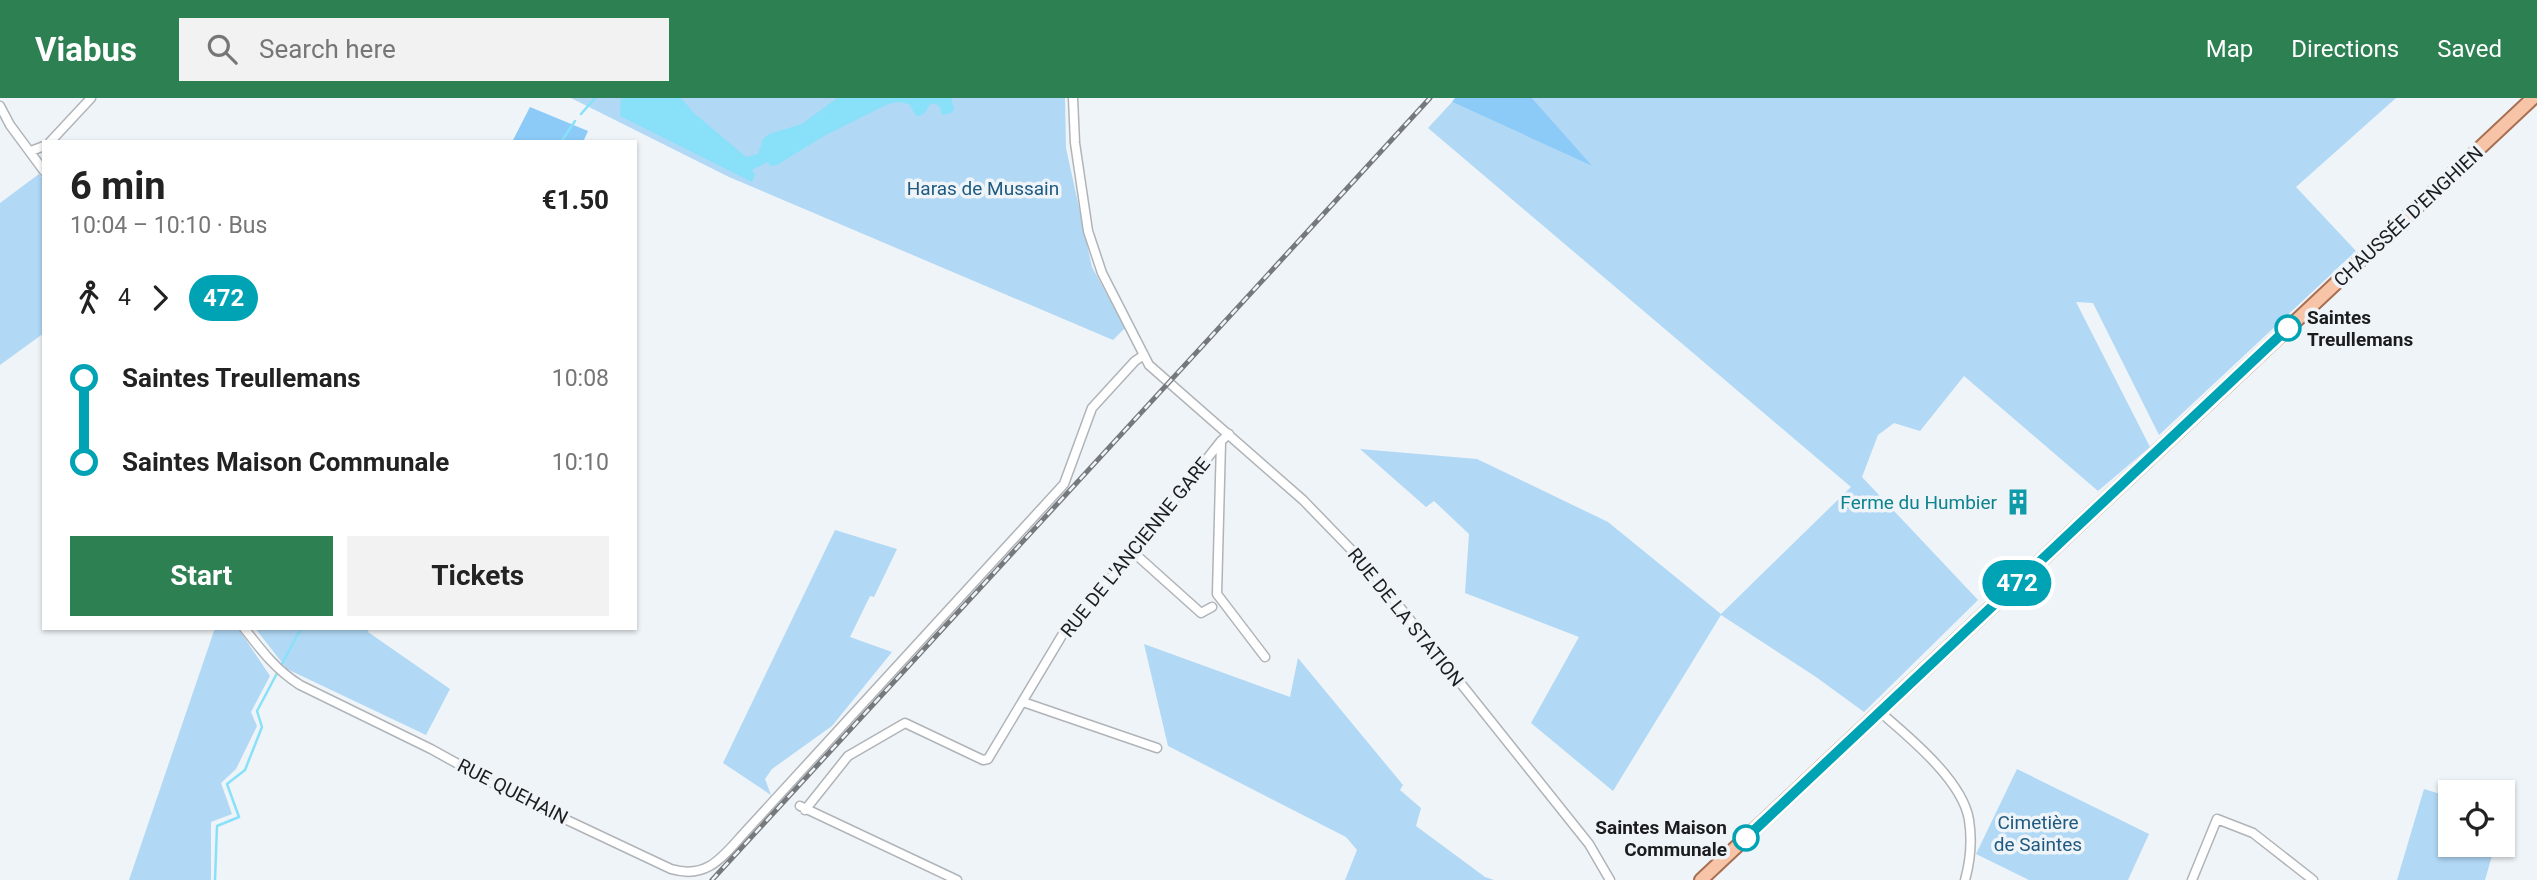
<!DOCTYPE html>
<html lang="en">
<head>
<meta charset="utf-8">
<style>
	body { margin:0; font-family:Roboto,sans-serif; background:#f2f2f2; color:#222; height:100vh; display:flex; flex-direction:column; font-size:26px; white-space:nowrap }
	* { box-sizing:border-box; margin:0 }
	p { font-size:23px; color:#767676 }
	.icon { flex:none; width:38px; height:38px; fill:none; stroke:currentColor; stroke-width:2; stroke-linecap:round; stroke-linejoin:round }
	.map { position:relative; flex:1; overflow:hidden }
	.drawer { position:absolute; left:42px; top:42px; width:595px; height:490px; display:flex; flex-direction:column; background:#fff; border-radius:0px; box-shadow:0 2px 5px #0004 }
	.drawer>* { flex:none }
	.badge { padding:0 14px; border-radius:23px; font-size:24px; line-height:46px }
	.fabs { position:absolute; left:2438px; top:682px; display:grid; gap:14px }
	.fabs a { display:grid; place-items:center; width:77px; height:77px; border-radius:0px; background:#fff; box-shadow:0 2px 5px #0004; font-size:35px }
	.map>.badge { position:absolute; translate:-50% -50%; box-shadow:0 0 0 4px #fff }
	.legs { display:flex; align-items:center; gap:10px; height:77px; padding:0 28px; font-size:23px }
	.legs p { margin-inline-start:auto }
	.overview { display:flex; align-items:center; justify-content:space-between; height:119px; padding:0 28px }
	h1 { font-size:38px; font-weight:700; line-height:52px }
	.primary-button { display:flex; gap:14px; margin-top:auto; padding:14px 28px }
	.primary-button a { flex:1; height:80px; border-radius:0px; background:#2d8052; color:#fff; font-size:28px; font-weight:700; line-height:80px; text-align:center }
	.primary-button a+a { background:#f2f2f2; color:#222 }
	ul { padding:0 28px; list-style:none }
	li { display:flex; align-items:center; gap:24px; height:84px; font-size:26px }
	li i { display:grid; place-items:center; width:10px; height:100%; margin:0 9px; background:currentColor }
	li i::after { content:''; width:18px; height:18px; margin:-9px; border:5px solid; border-radius:50%; background:#fff }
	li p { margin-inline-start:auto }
	li:first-child i { background:linear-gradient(#0000 50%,currentColor 0) }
	li:last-child i { background:linear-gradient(currentColor 50%,#0000 0) }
	header { display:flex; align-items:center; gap:42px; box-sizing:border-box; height:98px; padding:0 35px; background:#2d8052; color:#fff }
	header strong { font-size:33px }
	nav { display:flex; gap:38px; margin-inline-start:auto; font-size:24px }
	.search { width:490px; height:63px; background:#f2f2f2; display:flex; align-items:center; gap:18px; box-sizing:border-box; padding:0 24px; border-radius:0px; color:#767676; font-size:26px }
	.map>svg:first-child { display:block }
	.green { fill:#b1d8f5 }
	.forest { fill:#8ccaf8 }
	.water { fill:#89e0f9 }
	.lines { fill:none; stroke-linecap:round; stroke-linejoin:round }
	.stream { stroke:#89e0f9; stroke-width:2.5 }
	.minor-casing { stroke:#b0b4b8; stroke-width:11 }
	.primary-casing { stroke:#a76f52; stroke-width:16 }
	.minor { stroke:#fff; stroke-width:8 }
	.primary { stroke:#f7c4a8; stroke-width:12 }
	.rail-casing { stroke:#76797c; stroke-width:5 }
	.rail { stroke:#eff4f8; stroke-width:2.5; stroke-dasharray:8; stroke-linecap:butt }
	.line-1-casing { stroke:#fff; stroke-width:16 }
	.line-1 { stroke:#00a3b4; stroke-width:10 }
	.stop-1-dot { fill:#fff; stroke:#00a3b4; stroke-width:3.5 }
	.labels { text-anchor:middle; stroke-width:7; stroke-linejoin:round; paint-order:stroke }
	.park-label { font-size:19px; fill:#205a80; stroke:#eff4f8 }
	.street-label { font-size:19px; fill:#1b1c1e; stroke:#eff4f8 }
	.stop-label { font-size:19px; font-weight:bold; fill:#1b1c1e; stroke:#eff4f8; text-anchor:start }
	.culture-label { font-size:19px; fill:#0d838f; stroke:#eff4f8; text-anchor:end }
</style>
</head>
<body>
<header>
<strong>Viabus</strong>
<div class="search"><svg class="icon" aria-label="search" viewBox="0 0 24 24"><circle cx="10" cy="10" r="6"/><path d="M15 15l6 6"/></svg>Search here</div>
<nav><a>Map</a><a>Directions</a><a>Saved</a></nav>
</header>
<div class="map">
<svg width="2537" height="782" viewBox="0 0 2537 782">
	<rect width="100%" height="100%" fill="#eff4f8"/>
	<path class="green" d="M571,0H1065L1066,50L1092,169L1125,230L1113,242L729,79Z
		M1532,0H2396L2296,89L2356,153L2159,337L2093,205L2076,204L2150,349L2098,393L1964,278L1920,333L1894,325L1878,337L1862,379L1978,502L1864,614L1816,579L1721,517L1613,693L1531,625L1579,539L1465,495L1469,436L1434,403L1426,409L1360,351L1477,361L1608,424L1721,516L1851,389L1428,30L1452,4L1590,67Z
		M39,76L44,81V235L0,267V105Z
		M835,432L897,451L874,499L870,498L850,539L892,554L832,628L772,671L765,681L771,697L723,665Z
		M215,530H238L270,578L251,614L257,628L236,671L221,685L232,716L211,724V782H129Z
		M255,530H369L368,534L450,591L426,637L287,571Z
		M1144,546L1290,599L1298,560L1403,687L1400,692L1421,710L1416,728L1485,779L1494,782H1345L1357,752L1346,739L1168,648Z
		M2017,671L2149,736L2128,782H2029L1976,756Z
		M2424,691L2450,699V747H2495L2485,782H2397Z"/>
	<path class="forest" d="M1455,0H1532L1592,68L1452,4Z
		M530,9L588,33L583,44H512Z"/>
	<path class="water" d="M621,0H681L694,15L746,59L758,56L763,41L769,36L802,26L837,0H951L954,10L952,15L942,17L940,9L935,5L929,7C926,14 924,18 916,18L909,6L899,4L888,6L824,38L777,67L770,68L768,64L752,72L755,77L752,84L620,18Z"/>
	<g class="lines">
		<path class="stream" d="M581,16L595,0
			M561,44L575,23
			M215,782L217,728L239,719L227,686L245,672L262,629L257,613L301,530"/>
		<g class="minor-casing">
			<path id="minor" d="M1073,0L1075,45L1088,133L1102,175L1149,267L1303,402L1367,468L1589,746L1610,782
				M0,8L10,27L44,73
				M50,44L91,0
				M31,53L44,48
				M1221,344L1217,496L1265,559
				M1133,454L1201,515L1212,509
				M244,530C261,552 276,572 300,587L431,651L516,698L671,771C708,782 723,758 746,733L1064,386L1092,310L1135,263L1144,257
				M1023,604L1157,650
				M1880,614C1909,639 1963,683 1969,722C1972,741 1970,764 1965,782
				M800,708L957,782
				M805,712L848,658L905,625L983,662L988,661L1064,534L1133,454L1221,343L1229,336
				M2192,782L2217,721L2253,735L2313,782"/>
		</g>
		<g class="primary-casing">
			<path id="primary" d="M1701,782L2533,0"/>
		</g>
		<use href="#minor" class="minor"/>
		<use href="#primary" class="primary"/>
		<g class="rail-casing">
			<path id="rail" d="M712,782L1430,0"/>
		</g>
		<use href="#rail" class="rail"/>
	</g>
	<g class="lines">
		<g class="line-1-casing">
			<path id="line-1" d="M1746,740L2288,230"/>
		</g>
		<use href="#line-1" class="line-1"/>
	</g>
	<defs>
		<g id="building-bare" transform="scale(2.1)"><path d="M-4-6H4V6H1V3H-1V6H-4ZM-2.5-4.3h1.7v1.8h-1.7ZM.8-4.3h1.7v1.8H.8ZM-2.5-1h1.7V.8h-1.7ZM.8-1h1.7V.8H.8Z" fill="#0f9aa8" stroke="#eff4f8" stroke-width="2.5" paint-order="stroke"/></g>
	</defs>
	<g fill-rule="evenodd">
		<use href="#building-bare" x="2018" y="404"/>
	</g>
	<g class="stop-1-dot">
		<circle cx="2288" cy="230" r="12"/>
		<circle cx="1746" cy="740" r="12"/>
	</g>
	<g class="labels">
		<g class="park-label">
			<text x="983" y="97">Haras de Mussain</text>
			<text x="2038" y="731">Cimetière<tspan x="2038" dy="22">de Saintes</tspan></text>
		</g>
		<g class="street-label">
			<text transform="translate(2408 118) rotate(-43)" y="7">CHAUSSÉE D'ENGHIEN</text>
			<text transform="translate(1135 449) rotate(-51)" y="7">RUE DE L'ANCIENNE GARE</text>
			<text transform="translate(1406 519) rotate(51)" y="7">RUE DE LA STATION</text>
			<text transform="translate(513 693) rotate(27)" y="7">RUE QUEHAIN</text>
		</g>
		<g class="stop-label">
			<text x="2307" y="226">Saintes<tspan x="2307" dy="22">Treullemans</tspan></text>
			<text x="1727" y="736" text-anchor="end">Saintes Maison<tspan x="1727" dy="22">Communale</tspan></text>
		</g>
		<g class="culture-label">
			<text x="1997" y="411">Ferme du Humbier</text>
		</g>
	</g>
</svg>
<div class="fabs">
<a><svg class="icon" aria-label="locate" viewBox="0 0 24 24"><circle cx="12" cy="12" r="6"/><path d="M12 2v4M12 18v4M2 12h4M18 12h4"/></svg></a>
</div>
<b class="badge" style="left:2017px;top:485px;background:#00a3b4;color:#fff">472</b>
<section class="drawer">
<div class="overview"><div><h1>6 min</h1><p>10:04 – 10:10 · Bus</p></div><b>€1.50</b></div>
<div class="legs"><svg class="icon" aria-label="walk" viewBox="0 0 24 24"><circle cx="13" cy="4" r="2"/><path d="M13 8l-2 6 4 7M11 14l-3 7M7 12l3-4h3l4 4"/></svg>4<svg class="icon" aria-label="forward" viewBox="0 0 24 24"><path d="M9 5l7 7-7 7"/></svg><b class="badge" style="background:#00a3b4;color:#fff">472</b></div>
<ul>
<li><i style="color:#00a3b4"></i><b>Saintes Treullemans</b><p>10:08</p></li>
<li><i style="color:#00a3b4"></i><b>Saintes Maison Communale</b><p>10:10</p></li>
</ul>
<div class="primary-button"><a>Start</a><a>Tickets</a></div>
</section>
</div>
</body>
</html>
